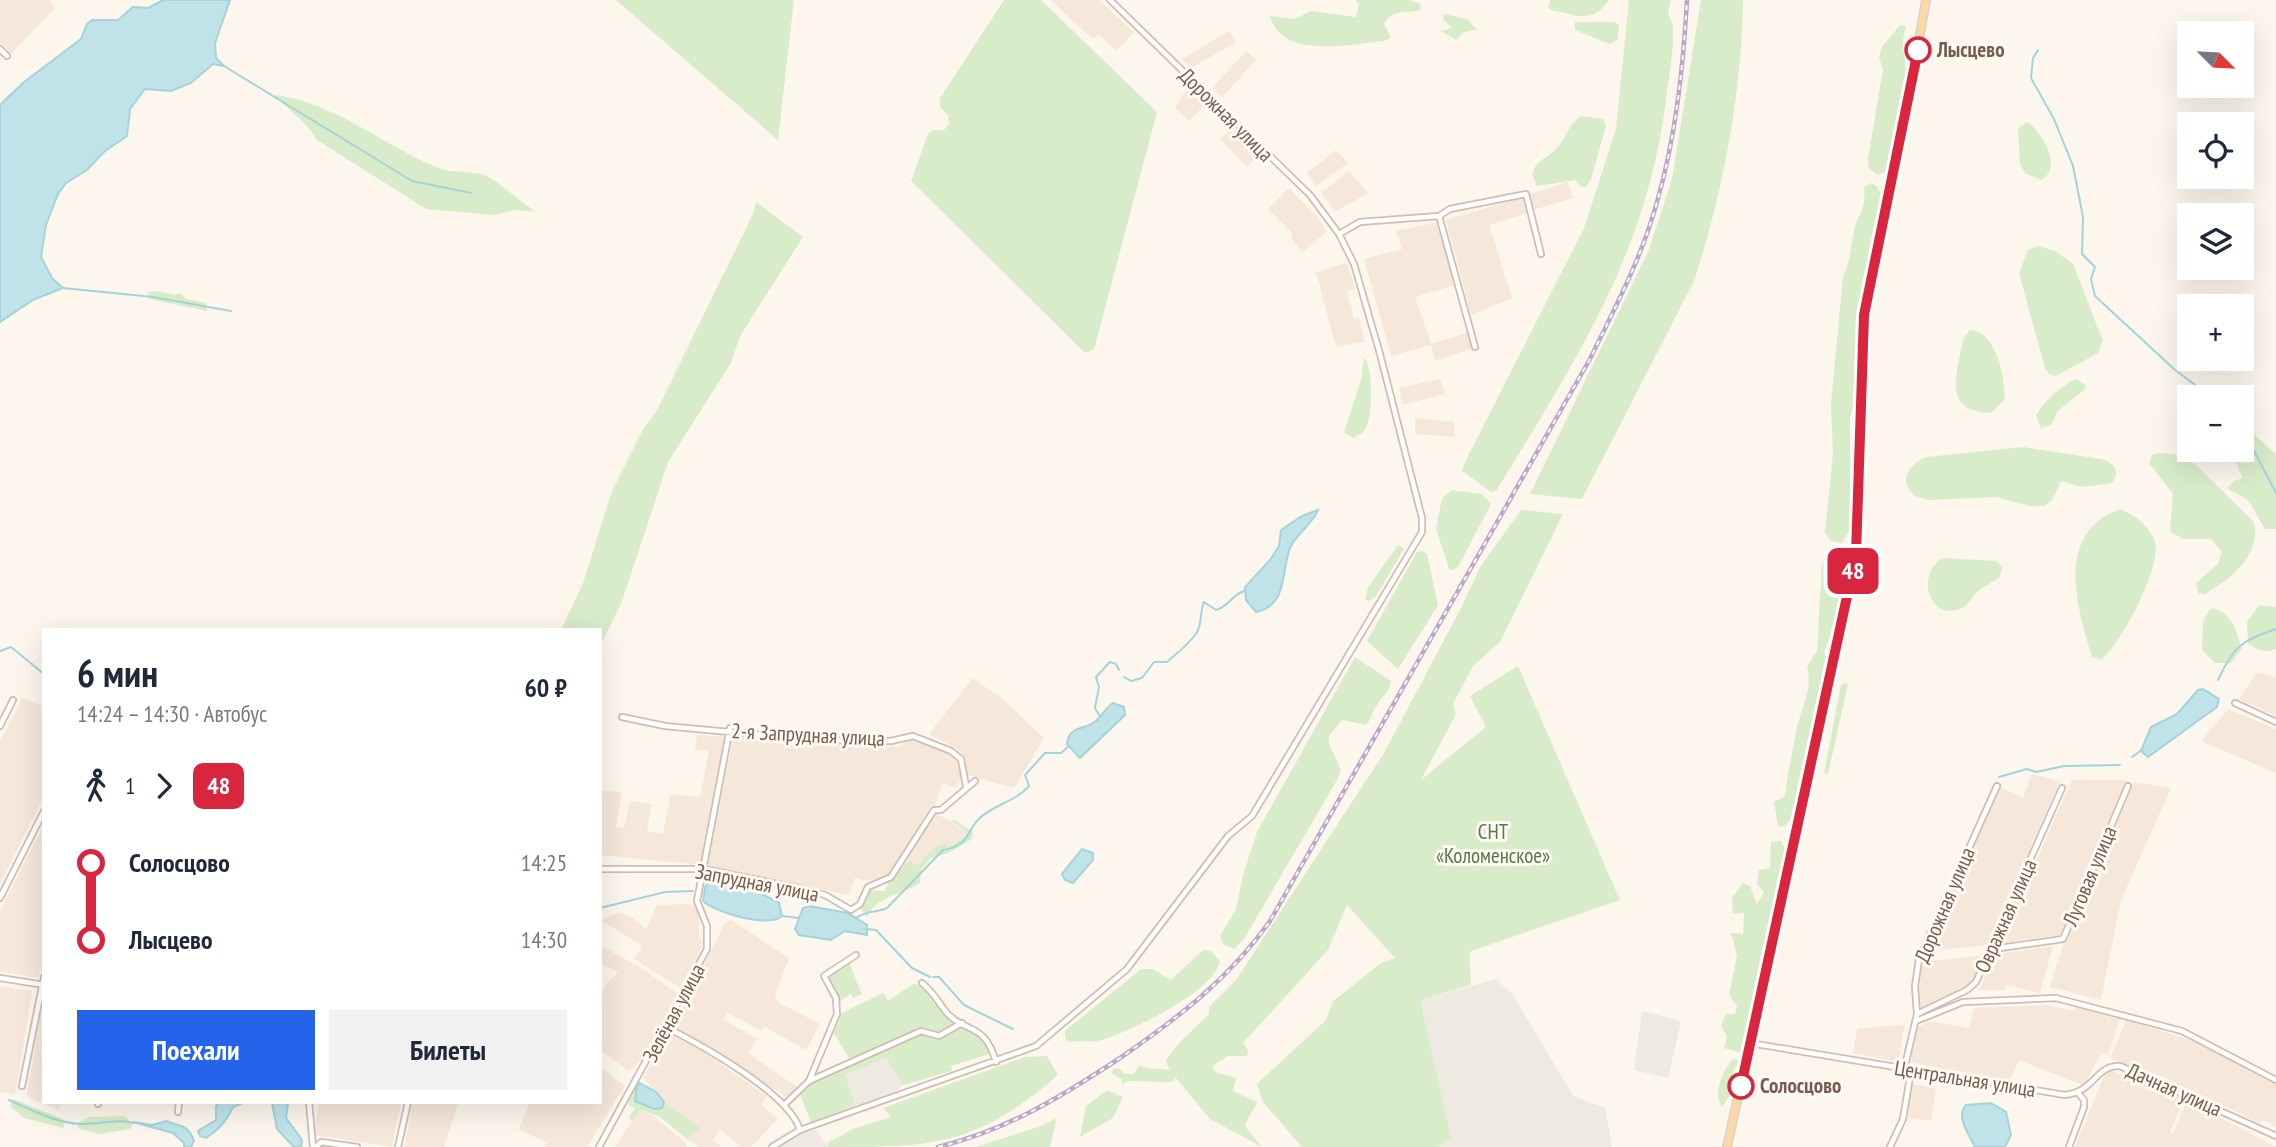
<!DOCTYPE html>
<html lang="ru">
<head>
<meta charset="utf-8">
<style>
	body { margin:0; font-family:"PT Sans Narrow",sans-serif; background:#f2f2f3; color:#1f2937; height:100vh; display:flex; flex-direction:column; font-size:26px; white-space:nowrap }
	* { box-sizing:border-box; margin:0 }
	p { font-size:23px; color:#747a83 }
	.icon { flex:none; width:38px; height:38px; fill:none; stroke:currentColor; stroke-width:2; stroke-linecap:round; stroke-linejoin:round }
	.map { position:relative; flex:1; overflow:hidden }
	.details { position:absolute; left:42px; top:628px; width:560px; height:476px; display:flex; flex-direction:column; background:#fff; border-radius:0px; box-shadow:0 7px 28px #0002 }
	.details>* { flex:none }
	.badge { padding:0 14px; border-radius:10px; font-size:24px; line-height:46px }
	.needle { width:46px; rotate:114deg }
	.buttons { position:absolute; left:2177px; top:21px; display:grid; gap:14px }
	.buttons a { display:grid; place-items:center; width:77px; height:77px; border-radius:0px; background:#fff; box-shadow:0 7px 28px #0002; font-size:35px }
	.map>.badge { position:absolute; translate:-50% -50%; box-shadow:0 0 0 4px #fff }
	.legs { display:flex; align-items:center; gap:10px; height:77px; padding:0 35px; font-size:23px }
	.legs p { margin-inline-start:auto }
	.headline { display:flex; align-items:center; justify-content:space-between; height:119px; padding:0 35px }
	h1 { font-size:38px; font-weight:600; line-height:52px }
	.primary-button { display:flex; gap:14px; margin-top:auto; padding:14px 35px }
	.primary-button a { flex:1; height:80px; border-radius:0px; background:#2563eb; color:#fff; font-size:28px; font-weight:600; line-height:80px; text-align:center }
	.primary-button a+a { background:#f2f2f3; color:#1f2937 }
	ul { padding:0 35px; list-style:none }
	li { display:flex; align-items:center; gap:24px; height:77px; font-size:26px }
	li i { display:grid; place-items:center; width:10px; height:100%; margin:0 9px; background:currentColor }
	li i::after { content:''; width:18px; height:18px; margin:-9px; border:5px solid; border-radius:50%; background:#fff }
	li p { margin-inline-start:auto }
	li:first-child i { background:linear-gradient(#0000 50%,currentColor 0) }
	li:last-child i { background:linear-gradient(currentColor 50%,#0000 0) }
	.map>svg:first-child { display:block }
	.residential { fill:#f5e8da }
	.industrial { fill:#efe9e4 }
	.green { fill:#d8ecc9 }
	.water { fill:#bfe3e8; stroke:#a5d3da; stroke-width:2 }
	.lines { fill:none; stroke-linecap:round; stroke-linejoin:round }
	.stream { stroke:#a5d3da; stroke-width:2 }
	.street-casing { stroke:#d1beb0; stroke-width:8 }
	.primary-casing { stroke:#dad1cd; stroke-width:10 }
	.street { stroke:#fff; stroke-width:4.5 }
	.primary { stroke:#fbd9a5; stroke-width:7 }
	.rail-casing { stroke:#b9a8c9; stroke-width:4.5 }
	.rail { stroke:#fffaf3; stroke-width:2; stroke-dasharray:5; stroke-linecap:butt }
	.line-1-casing { stroke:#fff; stroke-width:16 }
	.line-1 { stroke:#d7263d; stroke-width:10 }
	.stop-1-dot { fill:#fff; stroke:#d7263d; stroke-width:3.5 }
	.labels { text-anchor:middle; stroke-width:6; stroke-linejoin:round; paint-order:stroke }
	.stop-label { font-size:21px; font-weight:bold; fill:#7a5c4d; stroke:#fffaf3; text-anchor:start }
	.street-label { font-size:21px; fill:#7a5c4d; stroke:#fffaf3 }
	.park-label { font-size:21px; fill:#537a41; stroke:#fffaf3 }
</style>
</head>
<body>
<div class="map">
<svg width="2276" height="1147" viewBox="0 0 2276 1147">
	<rect width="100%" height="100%" fill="#fdf6ec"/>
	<path class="residential" d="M0,0H50L55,8L11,54L0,42Z
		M1050,0H1099L1134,32L1117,51L1098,34L1093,39Z
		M1229,31L1236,42L1191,68L1182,59Z
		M1246,51L1256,60L1222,97L1212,88Z
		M1189,85L1207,102L1189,121L1175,107Z
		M1232,128L1258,155L1247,167L1220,139Z
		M1336,150L1348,163L1316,186L1307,173Z
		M1349,171L1368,193L1335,212L1321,193Z
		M1568,182L1573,198L1533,210L1529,194Z
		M1289,188L1315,214L1327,232L1302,252L1291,238L1293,234L1268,209Z
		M1524,197L1527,213L1489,225L1512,298L1471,315L1446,220Z
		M1439,222L1455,285L1415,297L1431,344L1469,332L1473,348L1435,361L1431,345L1391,356L1364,259L1402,249L1396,231Z
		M1347,263L1355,289L1347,292L1354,319L1359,318L1365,342L1336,347L1316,272Z
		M1440,379L1445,394L1402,405L1399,388Z
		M1415,418L1454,422L1455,437L1415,434Z
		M2257,672L2276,677V716L2239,699Z
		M973,678L1005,701L1044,738L1014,788L968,775L965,758L957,749L929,734Z
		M22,698L44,707V796L0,884V742Z
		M2228,709L2276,729V773L2201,741Z
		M697,735L727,737L711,830L700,865L600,855V790L622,792L616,827L624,828L630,801L652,804L647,831L663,833L671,794L700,797L709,751L695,750Z
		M734,737L899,747L908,739L953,754L958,761L961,778L956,788L942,783L935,806L931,805L888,877L867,881L855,878L849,895L705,865Z
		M2032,774L2060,781L1989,945L1928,951L2000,787L2023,798Z
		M2072,780H2127L2060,935L2000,943Z
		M2134,782L2171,788L2121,900L2101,1000L2050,987L2064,942L2067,941Z
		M936,813L969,833L950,848L932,850L918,867L906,857Z
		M44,824V965L38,977H32L0,971V911Z
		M688,904L694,905L699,916V938L704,942L681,988L634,959L642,946L601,920L619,912L632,917L646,930L657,905Z
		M731,920L789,958L775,995L778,1002L820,1024L806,1050L765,1027L761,1031L727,1012L723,1019L757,1039L748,1053L797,1087L787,1097L673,1027L725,923Z
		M600,945L643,969L677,993L645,1057L629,1071L600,1050V1000L606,984L618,972L600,964Z
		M2053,946L2040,993L2006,985L2005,990H1979L1996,954Z
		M1987,955L1976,978L1966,988L1921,1009L1918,976L1923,962Z
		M0,986L32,991L15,1095L0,1092Z
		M2047,1005L2074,1011L2075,1007L2120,1019L2108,1055L2101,1053L2084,1086L2019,1060L2009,1081L1909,1062L1917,1028L1928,1021L1969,1028L1974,1008Z
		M41,1013H44V1102L60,1103L59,1110L29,1098L27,1093Z
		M2126,1020L2194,1041L2276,1082V1127L2263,1120L2261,1124L2161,1076L2110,1059Z
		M1905,1024L1898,1062L1853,1053L1857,1029Z
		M669,1033L690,1042L767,1096L761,1104L778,1119L751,1147H742L720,1130L713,1140L721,1147H698L687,1139L699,1128L664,1102L643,1078Z
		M600,1067L625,1086L587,1147H544L547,1143L519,1129L530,1103L600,1102Z
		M2110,1070L2138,1082L2140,1079L2169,1096L2171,1093L2184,1099L2170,1133L2173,1134L2187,1100L2276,1147H2075L2105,1073Z
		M1913,1084L1936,1088L1931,1121L1908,1118Z
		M319,1103H401L392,1147L313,1135Z
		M412,1103H458L444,1147H405Z
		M639,1110L652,1115L686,1143V1147H615Z"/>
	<path class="industrial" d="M1496,979L1513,995L1573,1096L1605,1108L1612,1147H1438L1419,1000Z
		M1642,1011L1681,1021L1668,1078L1634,1070Z
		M886,1058L903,1085L892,1094L855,1106L845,1075Z
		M816,1130L828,1147H778L798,1134Z"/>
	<path class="green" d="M616,0H794L778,140Z
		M1004,0H1041L1157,112L1096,342L1094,349L1085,353L911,181L928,134L933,130H944L949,124L948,115L940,107V98Z
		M1355,0H1409L1420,4L1421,10C1405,14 1394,8 1384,24L1391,38L1384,41C1351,44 1281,60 1270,16L1295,19L1311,11L1356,17L1359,4Z
		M1550,0H1609C1591,25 1578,15 1551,10L1548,8Z
		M1629,0H1671L1668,13L1673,26C1674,51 1669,76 1666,100C1647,251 1578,357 1501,483L1496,491L1491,492L1462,471L1464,464L1584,228L1616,129Z
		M1701,0H1743C1742,91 1723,194 1694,281L1582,499L1530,494L1648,252L1672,179Z
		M1444,14L1467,19L1477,30L1464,32L1456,40L1441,31L1452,28L1443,19Z
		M1575,22H1614L1619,25L1618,39L1610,44L1575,30Z
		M1900,25L1906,27C1898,48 1909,63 1906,86C1903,115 1894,144 1885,172L1878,175L1869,169L1868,159L1883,70L1879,57L1882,47Z
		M274,95C330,100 385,146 436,167C452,174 468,170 484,175C492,177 526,205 536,212L516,210L493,215L426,209L317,140L308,127Z
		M1581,116L1603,119L1606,126L1591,179L1586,187H1581L1576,180L1537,186L1532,174C1536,161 1545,159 1554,151C1566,140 1567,125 1581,116Z
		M2027,122C2042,131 2064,169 2041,180L2025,173L2020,164L2018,128Z
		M1871,183L1877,186L1882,196L1859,324L1856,396L1850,418V530L1842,543L1831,541L1825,533L1833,453L1831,404L1843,276C1851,261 1850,247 1854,231C1858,211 1866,214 1864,187Z
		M756,202L803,237L740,336L731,363L668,462L622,601L600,647V630H561L583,583L612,491L643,429L656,412L754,212Z
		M2038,246L2055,251L2073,264L2103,341L2098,353L2056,376L2049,374L2045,368L2019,273L2028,250Z
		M159,291L174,295L181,293L186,299L206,303L207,311L149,299L148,292Z
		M1970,330C1995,329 2007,381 2004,400L1991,413C1954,412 1952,391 1959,360C1961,349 1962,338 1970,330Z
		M1364,358C1373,365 1373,416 1366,428C1363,433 1359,435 1353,438L1344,432L1361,380Z
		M2076,379L2086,385L2084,390L2058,411L2051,425L2041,428L2036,415C2045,401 2061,385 2076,379Z
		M2242,414L2251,421L2249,428C2255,438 2268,445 2276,455V529H2265L2248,500L2227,488L2234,481L2243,478L2236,463L2242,455Z
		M2023,447L2101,459C2114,463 2121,470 2112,483L2082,487L2061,481L2052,500L2044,506H2030L1996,497L1928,500L1914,496L1907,486C1903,472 1914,462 1926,457Z
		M2158,453L2174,454L2195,464L2254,522C2261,556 2232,578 2205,594L2198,593L2196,583L2218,564L2222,552L2211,539H2183L2170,531L2173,494L2149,463L2152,455Z
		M1452,490L1482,494L1491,504L1459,565L1454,570L1449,569L1436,529L1442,498Z
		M2120,509C2134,515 2150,526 2155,542C2162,567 2121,644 2101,660L2092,657C2077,607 2054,533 2120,509Z
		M1521,510L1563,514L1500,642L1473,666L1453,704L1456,714L1421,780L1486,727L1470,696L1518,666L1620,900L1471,951C1467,962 1473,973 1470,985L1420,1000L1451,1138L1438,1147H1302L1263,1102L1257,1084L1325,1021L1333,1001L1381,963L1395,958L1347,905L1328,950L1243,1043L1248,1050L1247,1056H1228L1212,1066L1215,1072L1236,1078L1233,1091L1257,1102C1254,1112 1247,1116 1245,1126L1262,1147L1210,1119L1175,1077L1174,1081L1168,1082L1128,1081L1122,1085V1079L1111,1073L1114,1068L1120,1069L1124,1074H1133L1140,1065C1151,1072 1161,1066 1170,1071L1166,1060L1179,1043L1209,1014V1007L1236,980L1384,753L1461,608L1480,567Z
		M1398,545L1404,549L1376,596L1369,601L1365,599L1368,587Z
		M1835,549H1838L1846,574L1841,589L1838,617L1824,652L1827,660L1792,818L1785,826L1778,827L1774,802L1785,796C1787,776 1792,756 1795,737C1798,714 1814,691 1807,667L1817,651L1822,564L1829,558L1833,562Z
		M1422,551L1427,554L1438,605L1398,669L1367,641L1417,552Z
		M1942,558L1996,561L2002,566L2000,577C1993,582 1984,586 1977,592C1972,597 1968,605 1962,608C1933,623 1913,579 1942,558Z
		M2259,605L2276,607V649C2264,654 2258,650 2248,643L2247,622Z
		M2211,608C2233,612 2236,631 2242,649L2231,663H2215L2202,650L2203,621Z
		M1355,657L1391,681C1389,693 1382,696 1377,705C1372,712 1372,718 1366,725L1342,720L1329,736V744L1341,770L1337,780L1244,939L1234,949L1223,944L1220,936L1236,909L1244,871L1257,832Z
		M1845,683L1848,684L1828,774L1824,773L1841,685Z
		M955,820L973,832L972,839L948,853L931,858L921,869L920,883C901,895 877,896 867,917L860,908L869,890L885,891L888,883L909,860L918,866L932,850L942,844L950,847L969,833L951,821Z
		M1781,841L1787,852L1742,1053L1724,1048L1727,1036L1721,1026L1726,1014H1735L1737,1006L1729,995L1737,956L1731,933L1743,934L1744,913L1733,914L1732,898L1743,883L1750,886L1757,904L1764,892L1757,884L1759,870L1770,868L1771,842Z
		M1203,950L1211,951L1220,962C1210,994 1133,1030 1102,1040C1092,1043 1080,1040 1069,1042L1065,1038V1031L1141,969H1152L1171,980Z
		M849,963L862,994L853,998L851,994L840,1001L827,977Z
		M913,984L924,986L957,1024L938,1034L926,1028L919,1030L850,1060L832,1030L839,1023L840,1014L883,993L888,1001Z
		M963,1025L984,1039L989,1054L951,1066L952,1071L903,1085L886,1058L845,1075L855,1106L811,1122L799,1092L811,1083L920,1033L926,1032L933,1039Z
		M1047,1056L1058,1075C975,1147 933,1147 828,1147L827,1143L853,1129L891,1117L883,1108L1025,1057Z
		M1733,1059L1740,1060L1733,1071V1091L1722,1107C1712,1095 1723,1069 1733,1059Z
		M637,1086L635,1101L654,1109L664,1102L700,1128L687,1139L659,1116L640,1110L632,1121L629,1117L635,1108L629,1106L628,1098Z
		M1107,1090L1123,1097L1113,1118L1080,1137L1086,1106Z
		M13,1099L63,1119L64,1128L24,1118L10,1106Z
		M125,1116L132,1123L131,1129L98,1134L78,1128L79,1122L89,1117Z
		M1057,1118L1050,1147H976L1041,1126Z"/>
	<path class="water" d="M163,0H230L215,43L216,58L224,66L213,64L191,83L171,91L145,89L130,109L127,136L105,151L87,170L66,183L58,194L46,225L41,257L52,278L63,288L33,300L0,322V105L24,82L81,39L87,24L92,20H118L133,7L148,8Z
		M1318,510C1312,525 1298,532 1291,546C1280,568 1290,605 1256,612L1246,600L1245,587L1270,560L1279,546L1281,530L1302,516Z
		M2203,689L2219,699L2217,707L2148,757L2141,751L2151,727L2177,714L2198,690Z
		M1113,703L1124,707L1125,715L1080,758L1067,744C1069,724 1086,731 1097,720C1103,714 1106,708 1113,703Z
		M1082,849L1093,853V860L1073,883L1065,880L1062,874Z
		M711,878C736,880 758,891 779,903L782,916C768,928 716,913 703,901L705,887Z
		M809,906L848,913L867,925V935L845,931L831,940L799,935L795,929L803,908Z
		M640,1083L656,1092L664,1102L662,1108L654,1109L635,1101L637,1086Z
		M220,1103H243L233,1107C226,1122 219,1129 206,1138L200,1136L198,1131L216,1120V1106Z
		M272,1103H288L286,1118L302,1140L301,1147H294L277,1129Z
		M1991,1103L2006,1112L2011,1135L2005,1147H1975C1969,1134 1955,1117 1966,1105Z
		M166,1121C181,1127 188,1124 194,1141L191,1147H184V1143L173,1133L133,1122L152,1125Z"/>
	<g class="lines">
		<path class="stream" d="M2038,50L2033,58L2031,78L2054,119L2073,166L2083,217L2082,254L2095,267L2091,279L2095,296L2174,369L2211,397
			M224,66L412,181L471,193
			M63,288L153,297L231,311
			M2242,428L2276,493
			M0,651L11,647L44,674
			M1124,677L1131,681L1142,678L1154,662H1167C1176,654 1194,640 1198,630C1202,621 1200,611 1204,602L1216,610C1228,607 1232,595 1244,591
			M2218,680C2233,647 2242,640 2276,629
			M1099,715L1095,708L1099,687L1096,677L1110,662L1116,664L1119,670
			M2132,757L2143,749
			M1999,777L2027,769L2036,772L2064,766L2120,765
			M600,908L665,892L693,891
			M783,916L798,918
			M856,918C866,910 877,913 887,908L943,850C972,845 965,830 982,816C997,804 1016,801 1029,786L1025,775L1045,753H1061L1069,746
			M866,929L876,930L912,968L930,977
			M933,977H939L964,1005L1013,1029
			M9,1100C32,1110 55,1123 81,1124C100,1125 116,1118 135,1123"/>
		<g class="street-casing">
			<path id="street" d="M0,49L7,56
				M1439,216L1450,209L1526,194L1541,254
				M1339,234L1360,222L1439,216L1475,347
				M2235,703L2276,722
				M622,717L665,726L814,740L891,741L913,736L951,751L961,759L966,786
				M0,726L13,700
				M600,869H704L803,889L825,895L851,910L860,904L868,887L891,877L934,810H941L975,781
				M0,898L44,811
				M1993,949L2063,939L2128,786
				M0,978L44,985
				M922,983C932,991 936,998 943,1008C962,1035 984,1019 996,1062
				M1917,1014L1967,990L1976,982L2062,788
				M1916,1021L1963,1002L2056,998L2182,1031L2276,1080
				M666,1027C701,1045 789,1093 800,1130
				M1750,1043L2065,1095C2095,1092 2095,1065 2120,1066L2276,1136
				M1904,1070L1917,1014L1915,986L1919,959L1997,786
				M809,1081L921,1031L939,1036L962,1023
				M22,1086L44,977
				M309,1102L313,1147
				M98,1104V1102
				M784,1105L809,1081L837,1014L836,998L824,976L856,955
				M178,1112L179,1102
				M316,1147L321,1142L357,1147
				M398,1147L408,1102
				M599,1147L707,949V926L697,901L730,728
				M772,1147L800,1130L1036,1046L1127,969L1228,836L1252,816L1422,532V518L1380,354L1354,264L1339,234L1310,195L1110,0
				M1890,1147L1903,1119L1911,1071
				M2069,1147L2084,1107V1100L2079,1094"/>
		</g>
		<g class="primary-casing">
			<path id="primary" d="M1727,1147L1856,555L1864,315L1872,268L1901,142L1926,0"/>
		</g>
		<use href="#street" class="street"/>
		<use href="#primary" class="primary"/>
		<g class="rail-casing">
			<path id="rail" d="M938,1147C1007,1130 1061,1097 1120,1058C1178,1018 1229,979 1270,921L1590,359C1615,308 1642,257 1657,202C1676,136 1683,68 1687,0"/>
		</g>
		<use href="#rail" class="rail"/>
	</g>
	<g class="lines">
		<g class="line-1-casing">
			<path id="line-1" d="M1741,1086L1856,555L1864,315L1918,50"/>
		</g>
		<use href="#line-1" class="line-1"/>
	</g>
	<g class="stop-1-dot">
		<circle cx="1918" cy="50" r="12"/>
		<circle cx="1741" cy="1086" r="12"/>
	</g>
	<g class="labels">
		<g class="stop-label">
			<text x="1937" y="57">Лысцево</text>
			<text x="1760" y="1093">Солосцово</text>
		</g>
		<g class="street-label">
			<text transform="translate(1226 115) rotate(45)" y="7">Дорожная улица</text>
			<text transform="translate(808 735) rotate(3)" y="7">2-я Запрудная улица</text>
			<text transform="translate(2090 876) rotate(-67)" y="7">Луговая улица</text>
			<text transform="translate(757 883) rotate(11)" y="7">Запрудная улица</text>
			<text transform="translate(1945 905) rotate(-67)" y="7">Дорожная улица</text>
			<text transform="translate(2006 916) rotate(-66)" y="7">Овражная улица</text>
			<text transform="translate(674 1013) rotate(-62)" y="7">Зелёная улица</text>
			<text transform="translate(1965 1079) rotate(9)" y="7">Центральная улица</text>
			<text transform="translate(2174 1090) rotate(24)" y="7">Дачная улица</text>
		</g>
		<g class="park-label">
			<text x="1493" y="839">СНТ<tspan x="1493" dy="24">«Коломенское»</tspan></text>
		</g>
	</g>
</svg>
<div class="buttons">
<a><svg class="needle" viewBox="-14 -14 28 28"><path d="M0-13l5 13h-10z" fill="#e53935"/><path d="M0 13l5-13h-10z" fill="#747a83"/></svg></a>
<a><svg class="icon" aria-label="locate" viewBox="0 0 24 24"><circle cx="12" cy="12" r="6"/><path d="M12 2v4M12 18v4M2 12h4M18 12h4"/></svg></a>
<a><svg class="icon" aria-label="layers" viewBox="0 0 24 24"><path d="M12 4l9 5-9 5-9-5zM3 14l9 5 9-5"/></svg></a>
<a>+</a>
<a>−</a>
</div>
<b class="badge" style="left:1853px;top:571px;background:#d7263d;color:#fff">48</b>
<section class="details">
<div class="headline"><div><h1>6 мин</h1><p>14:24 – 14:30 · Автобус</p></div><b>60 ₽</b></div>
<div class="legs"><svg class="icon" aria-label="walk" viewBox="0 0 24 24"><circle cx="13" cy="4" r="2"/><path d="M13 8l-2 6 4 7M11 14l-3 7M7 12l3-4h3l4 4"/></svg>1<svg class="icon" aria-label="forward" viewBox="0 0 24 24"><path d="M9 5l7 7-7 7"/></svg><b class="badge" style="background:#d7263d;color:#fff">48</b></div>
<ul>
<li><i style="color:#d7263d"></i><b>Солосцово</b><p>14:25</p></li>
<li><i style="color:#d7263d"></i><b>Лысцево</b><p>14:30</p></li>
</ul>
<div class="primary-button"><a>Поехали</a><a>Билеты</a></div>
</section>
</div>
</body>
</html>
